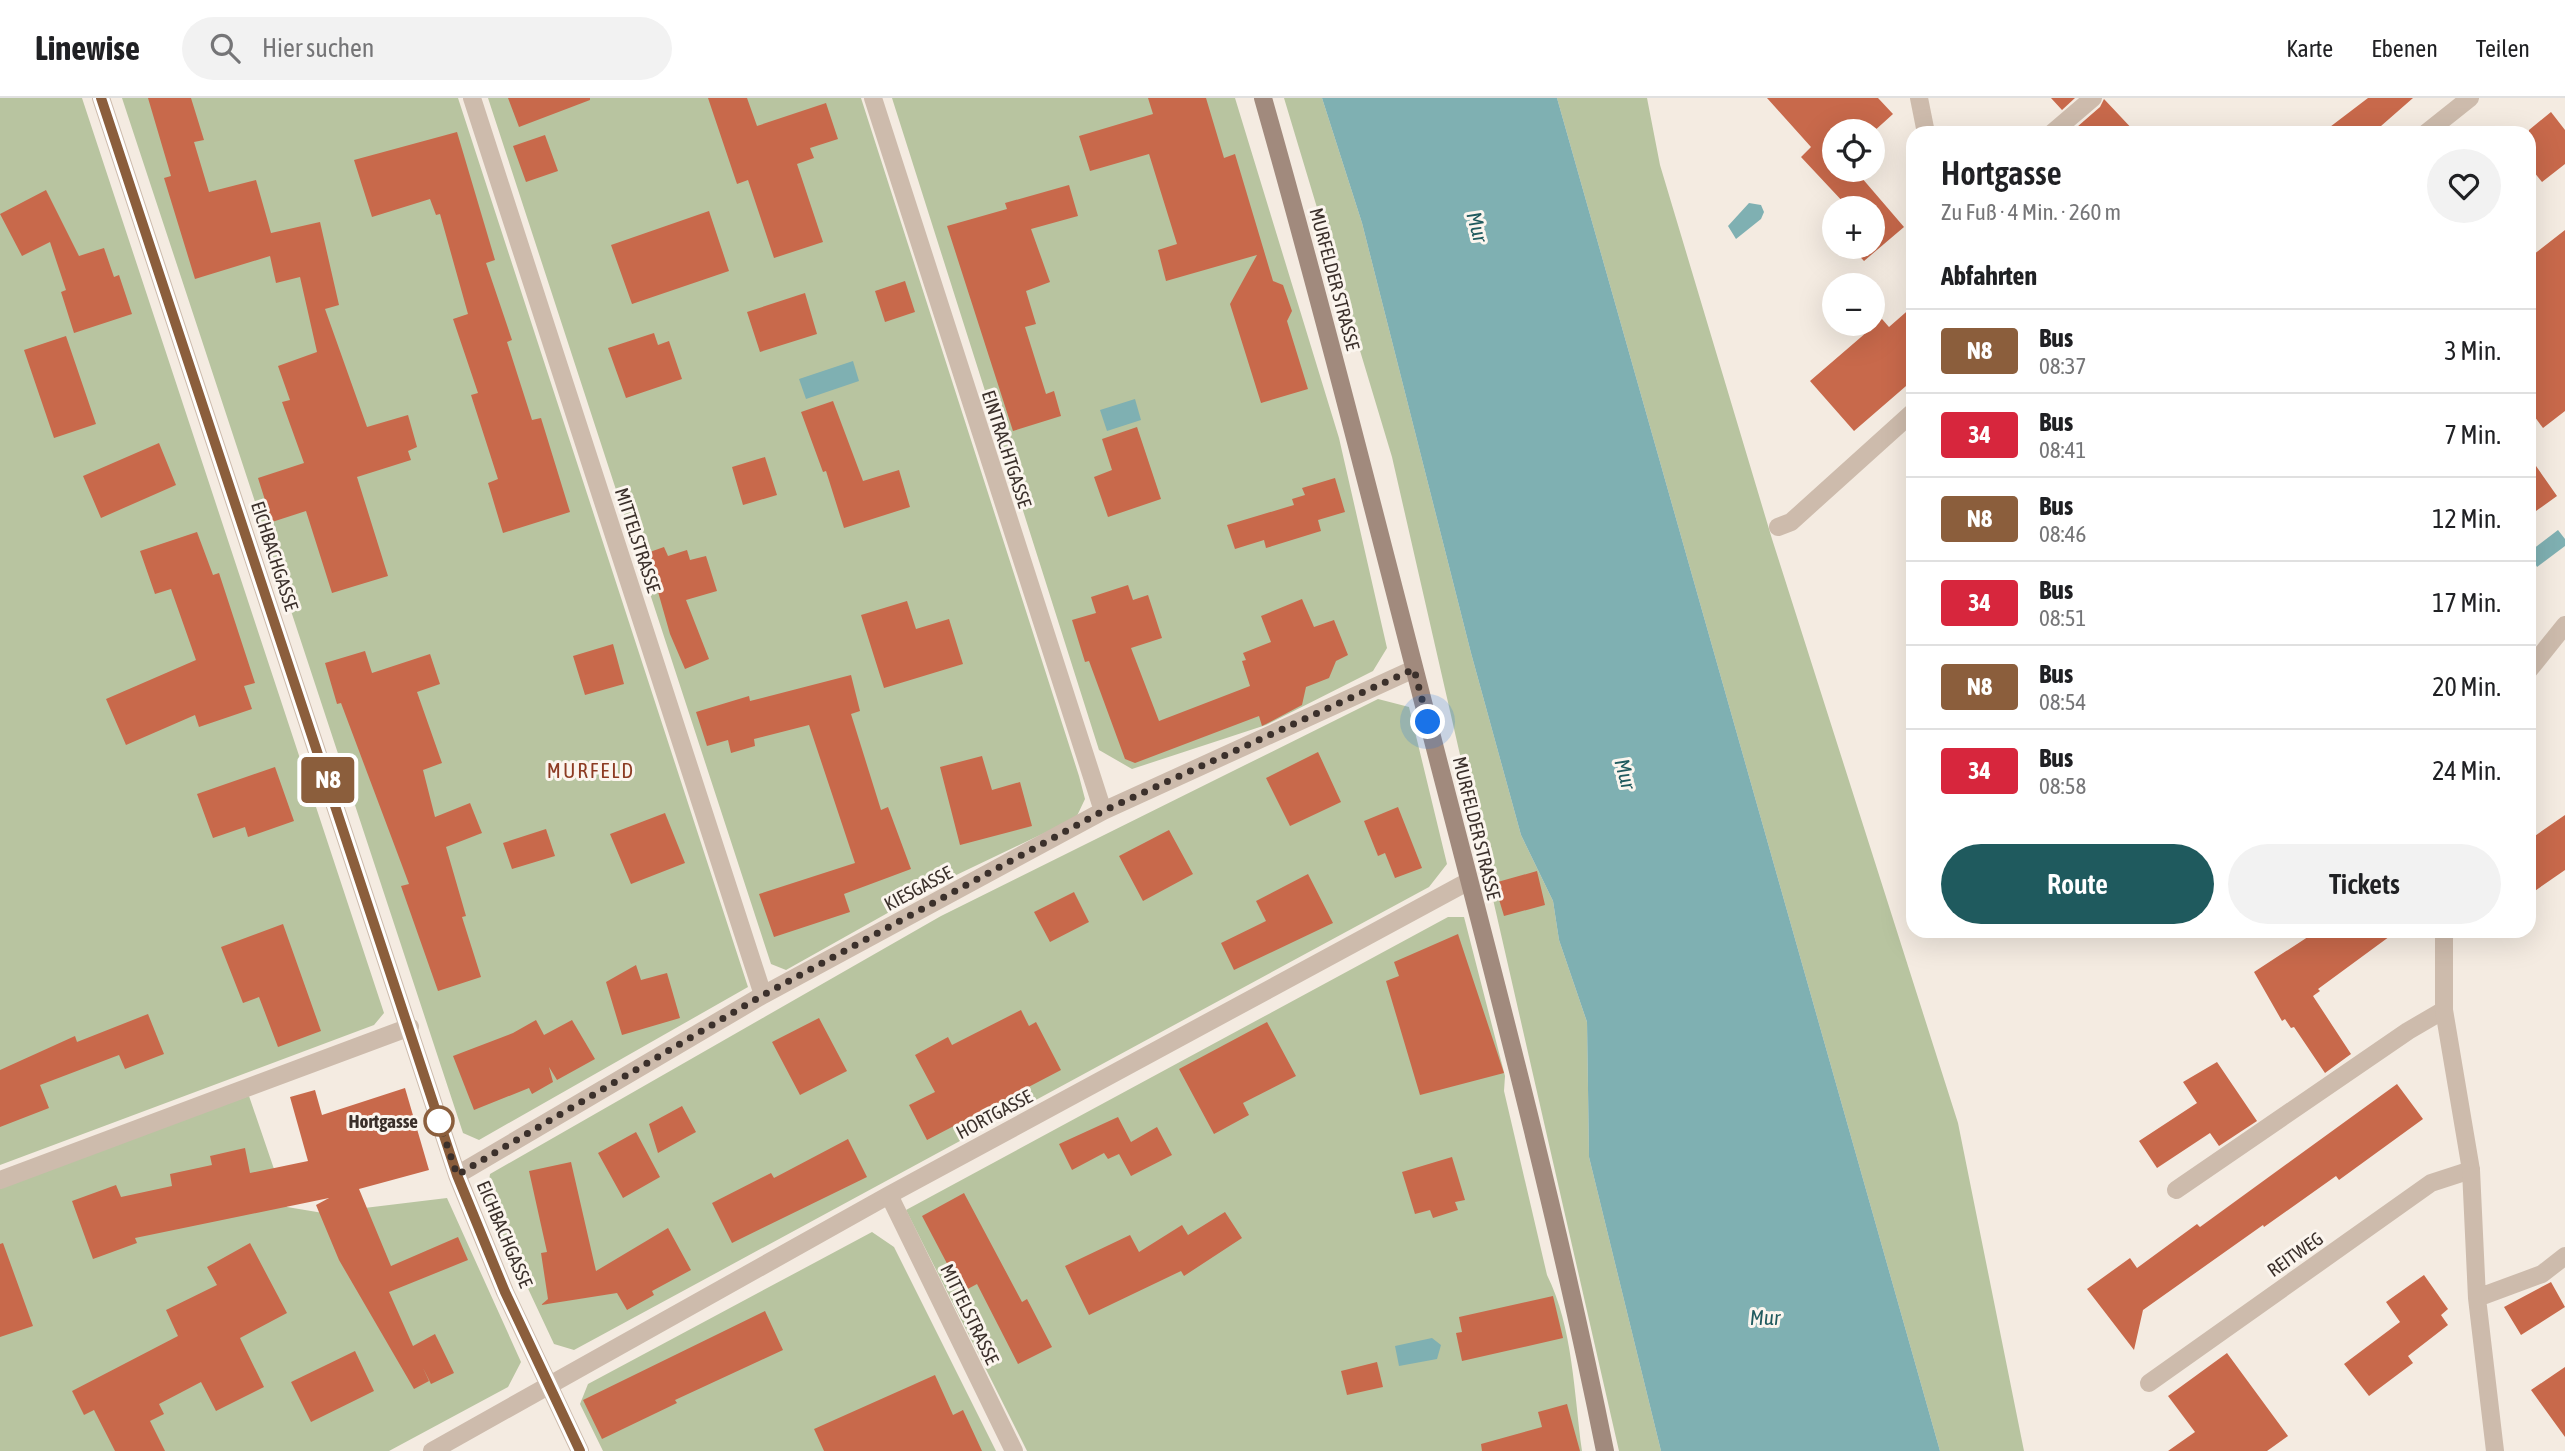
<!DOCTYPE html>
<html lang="de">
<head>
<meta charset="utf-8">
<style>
	body { margin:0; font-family:"Asap Condensed",sans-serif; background:#f2f2f2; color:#202124; height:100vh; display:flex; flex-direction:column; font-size:26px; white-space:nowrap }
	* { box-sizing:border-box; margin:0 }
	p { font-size:23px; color:#757577 }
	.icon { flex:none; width:38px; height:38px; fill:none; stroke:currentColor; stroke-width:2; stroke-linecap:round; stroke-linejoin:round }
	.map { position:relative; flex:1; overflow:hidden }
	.drawer { position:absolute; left:1906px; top:28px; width:630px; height:812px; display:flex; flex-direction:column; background:#fff; border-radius:21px; box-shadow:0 7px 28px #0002 }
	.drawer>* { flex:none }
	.badge { padding:0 14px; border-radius:5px; font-size:24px; line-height:46px }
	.fabs { position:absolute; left:1822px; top:21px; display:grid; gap:14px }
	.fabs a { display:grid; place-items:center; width:63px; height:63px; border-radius:50%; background:#fff; box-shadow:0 7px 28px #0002; font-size:35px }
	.you { position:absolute; width:35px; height:35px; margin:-18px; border:5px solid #fff; border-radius:50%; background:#1a73e8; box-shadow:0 0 0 10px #1a73e833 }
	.map>.badge { position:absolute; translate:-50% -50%; box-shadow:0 0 0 4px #fff }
	h2 { padding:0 35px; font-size:26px; line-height:63px }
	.round { display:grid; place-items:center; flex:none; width:74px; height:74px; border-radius:37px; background:#f2f2f2 }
	.head { display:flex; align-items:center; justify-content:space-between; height:119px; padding:0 35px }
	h1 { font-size:33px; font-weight:600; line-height:52px }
	.action { display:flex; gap:14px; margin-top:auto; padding:14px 35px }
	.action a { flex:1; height:80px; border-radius:42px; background:#1f5a5e; color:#fff; font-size:28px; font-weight:600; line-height:80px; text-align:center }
	.action a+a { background:#f2f2f2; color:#202124 }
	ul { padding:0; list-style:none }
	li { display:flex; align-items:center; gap:21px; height:84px; padding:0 35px; border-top:2px solid #e0e0e0 }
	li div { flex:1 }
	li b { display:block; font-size:26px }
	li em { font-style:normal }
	li .badge { min-width:77px; font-weight:700; text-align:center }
	header { display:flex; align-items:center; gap:42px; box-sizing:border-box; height:98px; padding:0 35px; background:#fff; border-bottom:2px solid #e0e0e0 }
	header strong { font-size:33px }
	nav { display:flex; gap:38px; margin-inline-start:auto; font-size:24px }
	.search { width:490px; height:63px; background:#f2f2f2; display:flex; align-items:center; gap:18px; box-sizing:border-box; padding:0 24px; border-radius:38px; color:#757577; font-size:26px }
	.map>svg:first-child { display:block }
	.green { fill:#b8c4a0 }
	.water { fill:#7fb0b2 }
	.building { fill:#c8694b }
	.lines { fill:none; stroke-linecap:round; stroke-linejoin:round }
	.lane { stroke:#cdbbac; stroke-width:18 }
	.street { stroke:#cdbbac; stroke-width:18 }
	.secondary { stroke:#a18a7d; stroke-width:18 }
	.line-casing { stroke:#fff; stroke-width:16 }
	.line { stroke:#8b5e3c; stroke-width:10 }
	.walk { stroke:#3b302b; stroke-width:7; stroke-dasharray:0 12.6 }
	.stop-dot { fill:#fff; stroke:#8b5e3c; stroke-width:3.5 }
	.labels { text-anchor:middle; stroke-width:6; stroke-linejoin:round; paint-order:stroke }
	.street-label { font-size:19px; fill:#3b302b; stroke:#fbf5ee }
	.stop-label { font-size:19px; font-weight:bold; fill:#3b302b; stroke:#fbf5ee; text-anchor:end }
	.water-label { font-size:21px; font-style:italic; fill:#1f5a5e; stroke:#fbf5ee }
	.neighbourhood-label { font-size:21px; letter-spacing:2px; fill:#8c3b22; stroke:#fbf5ee }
</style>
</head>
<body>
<header>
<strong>Linewise</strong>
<div class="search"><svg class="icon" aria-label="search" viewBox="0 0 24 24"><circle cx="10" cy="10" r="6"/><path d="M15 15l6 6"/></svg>Hier suchen</div>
<nav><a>Karte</a><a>Ebenen</a><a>Teilen</a></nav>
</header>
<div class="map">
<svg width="2565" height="1353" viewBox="0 0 2565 1353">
	<rect width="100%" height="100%" fill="#f4ebe1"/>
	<path class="green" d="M0,0H82L384,915L374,927L0,1067Z
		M122,0H458L748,889L479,1042L463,1035Z
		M488,0H861L1079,678L1085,701L1076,720L950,780L786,872L771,866Z
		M892,0H1235L1339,340L1387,550L1373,573L1266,627L1132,671L1099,652Z
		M1284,0H1322L1362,125L1471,555L1521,737L1553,803L1559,842L1587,924L1589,1059L1661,1353H1619L1392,359Z
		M1557,0H1647L1660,67L1772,441L1958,1025L2024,1353H1940Z
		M1378,601L1409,609L1447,766L1429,789L574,1252L554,1246L486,1101L490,1076L941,818Z
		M1448,819H1464L1505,978L1504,993L1547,1177C1573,1229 1574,1296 1582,1353H1027L906,1112Z
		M249,998L287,1109L323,1115L447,1100L521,1264L508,1289L389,1353H0V1088Z
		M872,1134L894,1149L996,1353H603L580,1306L588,1286Z"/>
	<path class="water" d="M1322,0H1557L1940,1353H1661L1589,1059L1587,924L1559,842L1553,803L1521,737L1471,555L1362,125Z
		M1749,105L1761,107L1764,114L1761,121L1736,141L1728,128Z
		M853,263L859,283L806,301L799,281Z
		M1135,301L1141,322L1107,333L1100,312Z
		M2558,432L2565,441V448L2537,469L2529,454Z
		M1432,1240L1441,1247L1437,1261L1399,1268L1395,1248Z"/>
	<path class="building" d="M148,0H191L204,42L194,44L209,94L256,82L271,135L320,124L339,207L325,211L367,329L408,317L417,349L408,353L411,362L357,379L388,478L332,495L306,413L272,424L258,380L304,365L282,304L290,302L278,268L317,254L300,179L276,185L270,158L195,181L164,80L171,78Z
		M508,0H590V2L519,29Z
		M708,0H747L757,28L826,5L838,41L810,50L814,60L797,66L823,144L774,160L748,82L737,86Z
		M1148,0H1206L1224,60L1235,56L1273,183L1283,187L1292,213L1287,223L1308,291L1261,305L1230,206L1257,157L1166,183L1158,152L1177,146L1149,56L1090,73L1079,38L1153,16Z
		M1767,0H1878L1893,16L1872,35L1834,33V72H1855L1904,129L1864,163L1851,149H1872V110H1840L1845,106L1801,59L1811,49Z
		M2051,0H2075L2062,12Z
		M2368,0H2413L2373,35H2322Z
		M2104,1L2136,35H2082L2077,29L2100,9Z
		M2551,14L2565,32V66L2542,84L2529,68V32Z
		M457,34L495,162L486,165L512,242L507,244L532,322L541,320L570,414L503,435L488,385L498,381L471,297L478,295L453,221L468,216L440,116L436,117L430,101L372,119L354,62Z
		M545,37L558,73L526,84L513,48Z
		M1069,87L1078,118L1031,131L1050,184L1026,193L1036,226L1025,229L1046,296L1054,293L1061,318L1013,333L947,128L1007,111L1005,105Z
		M46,92L79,158L104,150L114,179L119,177L132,216L74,235L61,194L66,192L50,144L22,158L0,116Z
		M709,113L729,173L632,206L611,147Z
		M2565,132V313L2543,330L2529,311V160Z
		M905,183L915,214L885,224L875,193Z
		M805,195L817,236L760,254L747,214Z
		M1913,208V282L1854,333L1810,283L1882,221L1889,229Z
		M654,235L658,247L669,243L682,281L626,300L608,250Z
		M66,238L96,326L54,340L24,252Z
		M833,303L863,383L899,372L910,409L844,430L826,373L823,374L801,314Z
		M1137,329L1161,401L1108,419L1094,379L1112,372L1102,341Z
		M159,345L176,387L101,420L83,378Z
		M2529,358L2557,398L2529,418Z
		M765,359L777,397L743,407L732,369Z
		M1335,380L1345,414L1318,422L1321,433L1266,450L1264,442L1235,451L1227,427L1294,407L1292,401L1305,397L1302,390Z
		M197,434L213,477L219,475L255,585L244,588L252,611L199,629L195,617L126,647L106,601L196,562L171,491L155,496L140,453Z
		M664,449L668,458L687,452L690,462L706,458L717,493L686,502L709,561L685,571L670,536L647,455Z
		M1128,487L1133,502L1148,497L1162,540L1131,550L1159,623L1250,588L1242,563L1246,562L1243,555L1271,544L1261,518L1302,501L1314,529L1334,522L1348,557L1336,563L1329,580L1306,589L1302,607L1268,625L1262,628L1259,618L1135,665L1125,661L1089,563L1085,564L1072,522L1096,515L1091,499Z
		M907,503L916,531L949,521L963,566L884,590L861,517Z
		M613,546L624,586L585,597L573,558Z
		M365,553L372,575L430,556L440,586L417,594L442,665L423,672L435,719L470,705L482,735L446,749L466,818L462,819L481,879L438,893L401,788L409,786L341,605L337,606L325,565Z
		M851,577L860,613L851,616L881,712L888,709L911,771L844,796L850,814L774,839L759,796L855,765L809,627L754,641L755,648L731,655L728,642L707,648L696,614L749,598L750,603Z
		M1318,654L1341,704L1290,728L1266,680Z
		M982,658L992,692L1020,684L1032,728L960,747L940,669Z
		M275,669L294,723L248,739L245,729L213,740L197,696Z
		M1398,709L1422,770L1395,780L1385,755L1378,758L1364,723Z
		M665,715L685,765L631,786L610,736Z
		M2565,717V772L2529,797V742Z
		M546,731L555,758L512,771L503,745Z
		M1169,732L1193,776L1143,803L1119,758Z
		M1537,773L1545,807L1504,818L1494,785Z
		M1308,776L1333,825L1234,872L1221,845L1266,823L1256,803Z
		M1074,794L1089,824L1050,844L1034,814Z
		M283,826L321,933L278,949L259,899L243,905L221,849Z
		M2317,833H2397L2318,891L2320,893L2313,898L2351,956L2325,975L2294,929L2291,930L2285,921L2282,923L2254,874Z
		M1458,836L1504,975L1420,997L1386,883L1399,878L1394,864Z
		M636,867L641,882L667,875L680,920L622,937L606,884Z
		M1021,912L1029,928L1036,924L1061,972L927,1042L909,1007L935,994L915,957L948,939L952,947Z
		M148,916L164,956L125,971L119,957L40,987L49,1010L0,1029V972L75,938L77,944Z
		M819,920L847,973L800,997L772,944Z
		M536,922L544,937L572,922L595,961L557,982L549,969L553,984L532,996L529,990L474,1012L453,958L513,935Z
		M1267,924L1296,978L1243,1005L1249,1017L1214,1036L1179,971Z
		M2217,964L2257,1023L2219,1048L2210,1035L2157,1070L2139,1043L2197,1005L2183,984Z
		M2397,986L2423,1021L2339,1082L2336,1078L2264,1129L2263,1127L2143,1212L2134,1252L2087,1191L2130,1160L2137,1170L2197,1126L2200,1129Z
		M405,990L429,1072L359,1091L391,1168L458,1139L468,1162L389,1194L413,1248L435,1236L454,1275L431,1286L423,1270L429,1283L414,1291L339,1162L316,1107L329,1100L135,1140L137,1145L93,1161L72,1103L116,1087L121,1099L172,1088L170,1076L212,1067L210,1058L245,1050L250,1075L308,1063L290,999L315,992L322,1017Z
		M682,1008L696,1034L658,1055L649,1026Z
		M1118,1019L1131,1044L1157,1029L1172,1057L1131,1078L1119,1056L1108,1061L1104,1055L1072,1072L1059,1046Z
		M636,1034L660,1079L623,1100L598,1055Z
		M848,1041L867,1079L732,1145L712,1105L771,1075L774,1080Z
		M1452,1059L1465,1102L1455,1104L1458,1112L1433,1120L1430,1112L1415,1116L1402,1074Z
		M571,1064L596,1173L668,1130L691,1172L652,1193L654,1197L627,1212L617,1195L541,1207L548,1201L541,1155L547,1154L529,1073Z
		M964,1095L1022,1204L1027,1201L1052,1249L1018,1266L977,1186L962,1194L922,1118Z
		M1225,1114L1242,1140L1184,1178L1181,1173L1089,1217L1065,1168L1130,1137L1139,1154L1182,1127L1188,1137Z
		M3,1145L33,1228L0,1239V1146Z
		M250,1145L287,1215L240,1240L264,1289L216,1313L201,1284L159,1306L164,1316L150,1323L165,1353H115L94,1312L84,1317L72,1293L178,1238L166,1212L217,1187L207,1169Z
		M2424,1177L2448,1211L2441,1217L2448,1227L2408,1258L2413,1265L2369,1298L2344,1266L2400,1224L2386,1204Z
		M2551,1184L2565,1209L2521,1237L2504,1209Z
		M1553,1198L1563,1240L1462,1263L1456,1235L1462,1234L1459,1219Z
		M765,1213L783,1252L675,1302L677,1305L602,1341L583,1302Z
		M355,1253L374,1293L311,1324L291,1284Z
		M2227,1255L2288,1338L2267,1353H2168L2195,1334L2168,1298Z
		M1377,1264L1383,1289L1347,1297L1341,1273Z
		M2565,1269V1339L2531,1292Z
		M935,1277L953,1317L963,1312L982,1353H824L814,1331Z
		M1567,1306L1580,1353H1482L1481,1346L1542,1329L1538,1314Z"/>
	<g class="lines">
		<path class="lane" d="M2176,1092L2408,933L2444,912
			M2149,1285L2431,1085L2471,1072"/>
		<path class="street" d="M101,0L457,1077L505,1194L580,1353
			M472,0L763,897
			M873,0L1103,713
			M1919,0L1926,35
			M2052,35L2093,0
			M2426,35L2470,0
			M1778,429L1791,424L1913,314
			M2529,572L2565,527
			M2444,833V912L2471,1072L2477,1200L2495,1353
			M457,1077L763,897L1103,713L1414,571
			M0,1082L410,929
			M889,1097L1014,1353
			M2477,1200L2542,1176L2565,1158
			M432,1353L889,1097L1469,783"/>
		<path class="secondary" d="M1263,0C1325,218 1380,438 1437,658C1497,889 1558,1119 1605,1353"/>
	</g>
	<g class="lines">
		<g class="line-casing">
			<path id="line" d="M101,0L457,1077L505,1194L580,1353"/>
		</g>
		<use href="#line" class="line"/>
		<path class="walk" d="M439,1023L457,1077L763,897L1103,713L1414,571L1428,624"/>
	</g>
	<circle class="stop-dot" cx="439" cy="1023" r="14"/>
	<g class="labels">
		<g class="street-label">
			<text transform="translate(1335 181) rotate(75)" y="7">MURFELDER STRASSE</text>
			<text transform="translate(1007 351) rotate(72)" y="7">EINTRACHTGASSE</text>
			<text transform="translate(638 442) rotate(72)" y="7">MITTELSTRASSE</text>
			<text transform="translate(275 458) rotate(72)" y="7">EICHBACHGASSE</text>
			<text transform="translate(1477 730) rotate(76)" y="7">MURFELDER STRASSE</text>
			<text transform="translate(918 790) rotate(-28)" y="7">KIESGASSE</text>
			<text transform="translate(994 1016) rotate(-28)" y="7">HORTGASSE</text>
			<text transform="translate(505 1136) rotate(67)" y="7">EICHBACHGASSE</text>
			<text transform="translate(2295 1156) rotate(-35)" y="7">REITWEG</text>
			<text transform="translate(970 1216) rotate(64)" y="7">MITTELSTRASSE</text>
		</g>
		<g class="stop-label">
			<text x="418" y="1030">Hortgasse</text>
		</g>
		<g class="water-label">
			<text transform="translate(1477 129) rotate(75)" y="7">Mur</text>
			<text transform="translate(1625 676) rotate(75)" y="7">Mur</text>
			<text x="1765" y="1227">Mur</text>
		</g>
		<g class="neighbourhood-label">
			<text x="591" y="680">MURFELD</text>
		</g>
	</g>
</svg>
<div class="fabs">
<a><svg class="icon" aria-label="locate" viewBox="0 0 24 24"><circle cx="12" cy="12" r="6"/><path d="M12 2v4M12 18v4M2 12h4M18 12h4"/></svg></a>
<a>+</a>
<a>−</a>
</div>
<div class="you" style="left:1428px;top:624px"></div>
<b class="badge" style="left:328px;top:682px;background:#8b5e3c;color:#fff">N8</b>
<section class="drawer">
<div class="head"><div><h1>Hortgasse</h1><p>Zu Fuß · 4 Min. · 260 m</p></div><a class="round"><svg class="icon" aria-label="heart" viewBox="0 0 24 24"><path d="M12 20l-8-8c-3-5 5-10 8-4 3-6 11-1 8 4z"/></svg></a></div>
<h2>Abfahrten</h2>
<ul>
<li><span class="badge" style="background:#8b5e3c;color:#fff">N8</span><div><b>Bus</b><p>08:37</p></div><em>3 Min.</em></li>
<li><span class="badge" style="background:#d7263d;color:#fff">34</span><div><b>Bus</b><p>08:41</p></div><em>7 Min.</em></li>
<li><span class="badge" style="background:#8b5e3c;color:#fff">N8</span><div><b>Bus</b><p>08:46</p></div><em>12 Min.</em></li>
<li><span class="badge" style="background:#d7263d;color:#fff">34</span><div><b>Bus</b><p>08:51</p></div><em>17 Min.</em></li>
<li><span class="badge" style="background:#8b5e3c;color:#fff">N8</span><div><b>Bus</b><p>08:54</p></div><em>20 Min.</em></li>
<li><span class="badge" style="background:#d7263d;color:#fff">34</span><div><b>Bus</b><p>08:58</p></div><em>24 Min.</em></li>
</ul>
<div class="action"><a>Route</a><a>Tickets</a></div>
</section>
</div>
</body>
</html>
